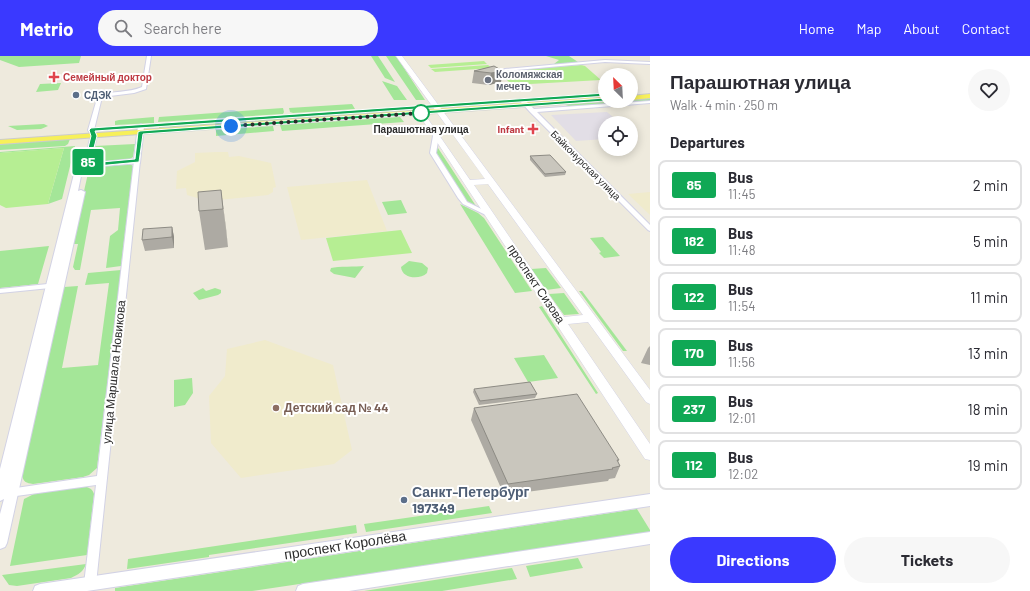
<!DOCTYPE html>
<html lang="en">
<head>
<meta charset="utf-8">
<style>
	body { margin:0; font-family:Barlow,sans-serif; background:#f7f7f7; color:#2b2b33; height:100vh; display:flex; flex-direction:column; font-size:15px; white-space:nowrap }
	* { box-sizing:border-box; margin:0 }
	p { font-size:13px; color:#7c7c81 }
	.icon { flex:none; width:22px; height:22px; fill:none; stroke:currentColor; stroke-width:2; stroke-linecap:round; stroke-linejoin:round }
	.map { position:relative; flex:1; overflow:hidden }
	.panel { display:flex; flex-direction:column; background:#fff; width:380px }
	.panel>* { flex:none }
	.badge { padding:0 8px; border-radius:3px; font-size:14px; line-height:26px }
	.needle { width:26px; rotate:336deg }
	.tools { position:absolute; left:598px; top:12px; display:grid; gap:8px }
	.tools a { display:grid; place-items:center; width:40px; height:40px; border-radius:50%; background:#fff; box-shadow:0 2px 10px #0003; font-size:20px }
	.you { position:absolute; width:20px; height:20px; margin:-10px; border:3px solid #fff; border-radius:50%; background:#1a73e8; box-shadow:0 0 0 6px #1a73e833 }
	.map>.badge { position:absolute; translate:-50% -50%; box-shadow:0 0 0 2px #fff }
	h2 { padding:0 20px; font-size:15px; line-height:36px }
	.round { display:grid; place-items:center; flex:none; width:42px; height:42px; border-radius:21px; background:#f7f7f7 }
	.headline { display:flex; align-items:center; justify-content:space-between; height:68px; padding:0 20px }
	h1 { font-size:19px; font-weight:700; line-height:30px }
	.button { display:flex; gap:8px; margin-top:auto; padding:8px 20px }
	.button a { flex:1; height:46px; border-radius:24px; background:#3a39ff; color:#fff; font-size:16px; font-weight:700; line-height:46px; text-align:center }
	.button a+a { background:#f7f7f7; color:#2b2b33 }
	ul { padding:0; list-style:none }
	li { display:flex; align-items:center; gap:12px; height:50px; margin:0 8px 6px; padding:0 12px; border:2px solid #e1e1e2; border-radius:8px }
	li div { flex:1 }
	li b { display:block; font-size:15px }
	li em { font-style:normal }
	li .badge { min-width:44px; font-weight:700; text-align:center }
	header { display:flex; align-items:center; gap:24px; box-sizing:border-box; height:56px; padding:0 20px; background:#3a39ff; color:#fff }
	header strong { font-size:19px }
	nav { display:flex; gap:22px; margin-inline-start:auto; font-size:14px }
	.search { width:280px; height:36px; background:#f7f7f7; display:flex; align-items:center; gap:10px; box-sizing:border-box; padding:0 14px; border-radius:22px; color:#7c7c81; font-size:15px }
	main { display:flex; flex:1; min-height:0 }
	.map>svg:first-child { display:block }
	.industrial { fill:#e2dee6 }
	.education { fill:#f0ebcc }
	.green { fill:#a4e698 }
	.pitch { fill:#b6ee93 }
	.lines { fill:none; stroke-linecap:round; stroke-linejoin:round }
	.minor-casing { stroke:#d2d2e5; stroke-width:2 }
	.tertiary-casing { stroke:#d2d2e5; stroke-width:2 }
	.secondary-casing { stroke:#d2d2e5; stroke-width:1 }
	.primary-casing { stroke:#ccc; stroke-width:2 }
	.minor { fill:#fff; fill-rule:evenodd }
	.tertiary { fill:#fff; fill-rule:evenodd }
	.secondary { fill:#fff; fill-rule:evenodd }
	.primary { fill:#f7f059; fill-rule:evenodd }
	.wall { fill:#adaaa3 }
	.shaded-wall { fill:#8d8b84 }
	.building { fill:#c9c6bd; stroke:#8d8b84 }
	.line { fill:#10a855; stroke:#fff }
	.walk { stroke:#2c2c2c; stroke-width:4; stroke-dasharray:0 7.2 }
	.health-dot { fill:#e0444e; stroke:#fff; stroke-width:1.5 }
	.worship-dot { fill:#6b7280; stroke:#fff; stroke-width:1.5 }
	.service-dot { fill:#5c6f8a; stroke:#fff; stroke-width:1.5 }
	.stop-dot { fill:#fff; stroke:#10a855; stroke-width:2 }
	.education-dot { fill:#8d6e63; stroke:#fff; stroke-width:1.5 }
	.labels { text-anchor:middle; stroke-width:4; stroke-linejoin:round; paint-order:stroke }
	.far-worship-label { font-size:10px; font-weight:bold; fill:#5b616d; stroke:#fff; text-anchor:start }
	.far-health-label { font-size:10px; font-weight:bold; fill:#be3a42; stroke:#fff; text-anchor:start }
	.far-service-label { font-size:10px; font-weight:bold; fill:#4e5e75; stroke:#fff; text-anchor:start }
	.far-stop-label { font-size:10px; font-weight:bold; fill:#2c2c2c; stroke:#fff }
	.far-street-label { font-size:10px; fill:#2c2c2c; stroke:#fff }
	.street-label { font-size:12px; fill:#2c2c2c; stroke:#fff }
	.education-label { font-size:12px; font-weight:bold; fill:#785e54; stroke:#fff; text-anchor:start }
	.near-service-label { font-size:14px; font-weight:bold; fill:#4e5e75; stroke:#fff; text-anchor:start }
	.near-street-label { font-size:14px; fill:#2c2c2c; stroke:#fff }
</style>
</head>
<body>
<header>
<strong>Metrio</strong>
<div class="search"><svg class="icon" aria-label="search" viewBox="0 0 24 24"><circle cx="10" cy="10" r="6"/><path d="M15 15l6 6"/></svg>Search here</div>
<nav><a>Home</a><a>Map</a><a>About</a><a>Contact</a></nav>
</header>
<main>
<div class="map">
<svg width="650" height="535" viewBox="0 0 650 535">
	<rect width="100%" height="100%" fill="#eeeadd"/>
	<path class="industrial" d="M607,56L620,67H605V83L576,85L551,59Z"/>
	<path class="education" d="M217,96H228L229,101L239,100L271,107L276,131L273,132V136L268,139L208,145L187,139L186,132L176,133L177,115L195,106V97Z
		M367,124L387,175L301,184L287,131Z
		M650,136V159L628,138Z
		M265,284L333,309L352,394L334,408L241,422L211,387L209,340L225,320L227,293Z"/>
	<path class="green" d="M0,0H81L79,7L19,11L0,4Z
		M371,0H378L395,26L385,22Z
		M386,0H396L425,44H416Z
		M546,0H569L578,6L555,9L554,8L559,4Z
		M382,25L397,30L407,44H394Z
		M61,27L58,34L36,36L40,28Z
		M650,42V46L571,51L563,48L631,45V44Z
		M352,48L355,53L293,57L290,56L289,52Z
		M283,52L284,56L283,58L158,66L159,61Z
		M397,55L398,56L159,72V71Z
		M154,61V67L115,69V65L119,64Z
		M400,61L404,66L282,75L280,69Z
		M44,68L48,70L41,73L17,74L8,70Z
		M273,70L274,75L216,80V74Z
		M70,83L68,88L65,90L0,94V88Z
		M135,88L133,101L130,103L97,106H93L91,104L95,90Z
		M75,90L62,143L48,148L64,92L0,97V96Z
		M438,92L476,150L467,145L435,97L436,93Z
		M130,108L133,110L121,210L106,212L110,180L118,174L120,152L91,154L80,214H75L73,211L78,188H72L89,113L95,110Z
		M401,144L407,157L388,159L382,146Z
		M460,148L478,157L484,162L532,235L515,237Z
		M603,181L620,200L604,202L599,197L601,196L590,182Z
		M49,190L38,228L0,232V195Z
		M409,205L422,207L428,212L427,217C420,224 402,223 401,211Z
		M364,210L355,222L334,218L330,215L331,212C338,210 356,211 364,210Z
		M546,212L561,232L546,234L531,213Z
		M121,214L97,412L89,419L83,421L33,428C26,427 24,426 22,420L64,231L78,230L62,312L98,309L109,227L85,229L88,217Z
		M203,232L206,235L215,232L221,234V237L218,239L199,244L193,237Z
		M579,235H582L627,295H623Z
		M564,237L579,258L564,259L549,238Z
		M542,250L598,337L596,338L539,251Z
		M544,299L558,322L528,326L514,302Z
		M192,322L193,337L185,349L174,351V324Z
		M82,430C88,431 92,432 94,438L87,499L10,510L24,443L34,438Z
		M489,450L492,457L366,476L364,468Z
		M637,453L650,474V476L252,535H115V532Z
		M356,469L357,477L209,499V501L127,513L128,503Z
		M578,502L583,512L530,521L526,510Z
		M86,508C83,516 79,518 71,522L17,530L9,529L2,519Z
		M512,512L517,523L442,535H364Z"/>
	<path class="pitch" d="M484,5L487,8L431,12L428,9Z
		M488,9L492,12L435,16L431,13Z
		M581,9L585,10L601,24L512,29L500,17H507L505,15Z
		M64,92L48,148L6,152L0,149V97Z
		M401,174L412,197L333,205L326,182Z"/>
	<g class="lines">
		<g class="minor-casing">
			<path id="minor" d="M147,0H151L146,33L134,37L102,41L94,74L89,75L88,74L98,39C113,35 128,37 142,31Z
				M605,4L650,6V8L605,6L505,15L503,14L505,13Z
				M520,43H524L534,53L650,45V47L537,56L650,169V175L648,174L530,56L520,45Z
				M436,78L439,80L436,97L464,141L467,146L492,158V160H488L463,148L458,142L430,97L433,80Z
				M137,103L140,105L96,528L94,532L90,534L86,532L84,528L96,429L9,441L5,440L4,437L5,434L9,433L97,420L134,105Z
				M57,227L61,229L60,231L0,237V233Z"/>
		</g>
		<g class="tertiary-casing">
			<path id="tertiary" d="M141,68L144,70L140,107L90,111L89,117H86L82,115L78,135L81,134L85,136L7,487L5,491L0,493V458L4,443L0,445V413L76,110L84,107L91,79L88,74L93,73L97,79L91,107L134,103L138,70Z
				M650,438V450L87,535H33L35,530L40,528Z
				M650,476V488L349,535H296L298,530L303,528Z"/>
		</g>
		<g class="secondary-casing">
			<path id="secondary" d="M396,0H402L650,334V348L646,346L588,266L568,268L650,388V404L645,403L414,51L419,50L470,124L485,123ZM488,128L583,259L564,261L474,129Z"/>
		</g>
		<g class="primary-casing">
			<path id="primary" d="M650,38V42L631,44V40Z
				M605,41V45L0,88V84Z"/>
		</g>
		<use href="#minor" class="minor"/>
		<use href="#tertiary" class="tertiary"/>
		<use href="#secondary" class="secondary"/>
		<use href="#primary" class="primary"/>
	</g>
	<path class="wall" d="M494,10L501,26L489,29L472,27L474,15Z
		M530,100L566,116L565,119L545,121L530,104Z
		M221,134L228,191L205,194L199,155Z
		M172,171L174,181V192L145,195L142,184Z
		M650,290V309L641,307L648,292Z
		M474,333L537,338L535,342L479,349L473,336Z
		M474,352L619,404L618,406L620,410L615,422L609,423L608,425L504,439L471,364Z"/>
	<path class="shaded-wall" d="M503,15L501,26L489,29L491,17Z
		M221,134L226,172L228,191Z
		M172,171L174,181V192L172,181Z"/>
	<path class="building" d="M494,10L503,15L491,17L474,15Z
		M550,99L566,116L545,118L530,100Z
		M221,134L223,153L199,155L198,136Z
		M172,171V181L142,184L143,173Z
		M530,326L537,338L480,345L474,333Z
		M577,338L619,404H617L620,410L612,412L613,413L508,428L474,352Z"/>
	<path class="line" d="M605,37L607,40L95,75L97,80L90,107L135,103L138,76L140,75L605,42L607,43L605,45L143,78L139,106L87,111L84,109L91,80L89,74L91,72Z"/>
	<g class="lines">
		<path class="walk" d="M231,70L421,57"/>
	</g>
	<g class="health-dot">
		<path d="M52 15h4v4h4v4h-4v4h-4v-4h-4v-4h4z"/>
		<path d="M531 67h4v4h4v4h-4v4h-4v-4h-4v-4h4z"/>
	</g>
	<circle class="worship-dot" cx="488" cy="24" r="4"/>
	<g class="service-dot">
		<circle cx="76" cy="39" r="4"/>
		<circle cx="404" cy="444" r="4"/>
	</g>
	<circle class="stop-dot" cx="421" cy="57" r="8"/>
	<circle class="education-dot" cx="276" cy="352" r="4"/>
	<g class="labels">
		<g class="far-worship-label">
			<text x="496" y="22">Коломяжская<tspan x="496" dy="12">мечеть</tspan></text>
		</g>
		<g class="far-health-label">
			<text x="63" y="25">Семейный доктор</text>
			<text x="524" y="77" text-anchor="end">Infant</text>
		</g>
		<g class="far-service-label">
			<text x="84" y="43">СДЭК</text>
		</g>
		<g class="far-stop-label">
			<text x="421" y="77">Парашютная улица</text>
		</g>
		<g class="far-street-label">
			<text transform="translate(586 109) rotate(45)" y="4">Байконурская улица</text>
		</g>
		<g class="street-label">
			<text transform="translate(536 228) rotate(56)" y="4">проспект Сизова</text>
			<text transform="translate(114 316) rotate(-84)" y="4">улица Маршала Новикова</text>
		</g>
		<g class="education-label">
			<text x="284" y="356">Детский сад № 44</text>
		</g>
		<g class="near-service-label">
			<text x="412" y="441">Санкт-Петербург<tspan x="412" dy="16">197349</tspan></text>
		</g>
		<g class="near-street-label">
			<text transform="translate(345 489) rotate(-9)" y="5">проспект Королёва</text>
		</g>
	</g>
</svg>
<div class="tools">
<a><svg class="needle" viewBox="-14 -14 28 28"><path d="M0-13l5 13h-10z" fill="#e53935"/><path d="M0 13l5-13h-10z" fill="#7c7c81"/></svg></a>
<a><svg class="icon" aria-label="locate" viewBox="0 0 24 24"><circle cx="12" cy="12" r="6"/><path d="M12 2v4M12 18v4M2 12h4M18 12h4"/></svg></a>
</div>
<div class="you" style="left:231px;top:70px"></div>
<b class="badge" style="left:88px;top:106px;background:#10a855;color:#fff">85</b>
</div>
<section class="panel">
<div class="headline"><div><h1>Парашютная улица</h1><p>Walk · 4 min · 250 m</p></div><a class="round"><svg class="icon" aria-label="heart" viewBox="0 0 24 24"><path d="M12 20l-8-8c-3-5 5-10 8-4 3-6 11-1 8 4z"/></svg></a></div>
<h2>Departures</h2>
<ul>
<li><span class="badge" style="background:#10a855;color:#fff">85</span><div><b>Bus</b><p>11:45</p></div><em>2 min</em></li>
<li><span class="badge" style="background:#10a855;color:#fff">182</span><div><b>Bus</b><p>11:48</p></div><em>5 min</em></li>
<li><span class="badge" style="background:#10a855;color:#fff">122</span><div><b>Bus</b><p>11:54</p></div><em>11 min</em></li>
<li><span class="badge" style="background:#10a855;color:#fff">170</span><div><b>Bus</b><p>11:56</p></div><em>13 min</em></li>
<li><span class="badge" style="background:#10a855;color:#fff">237</span><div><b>Bus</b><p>12:01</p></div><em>18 min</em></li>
<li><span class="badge" style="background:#10a855;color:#fff">112</span><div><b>Bus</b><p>12:02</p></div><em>19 min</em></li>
</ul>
<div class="button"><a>Directions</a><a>Tickets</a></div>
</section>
</main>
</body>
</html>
